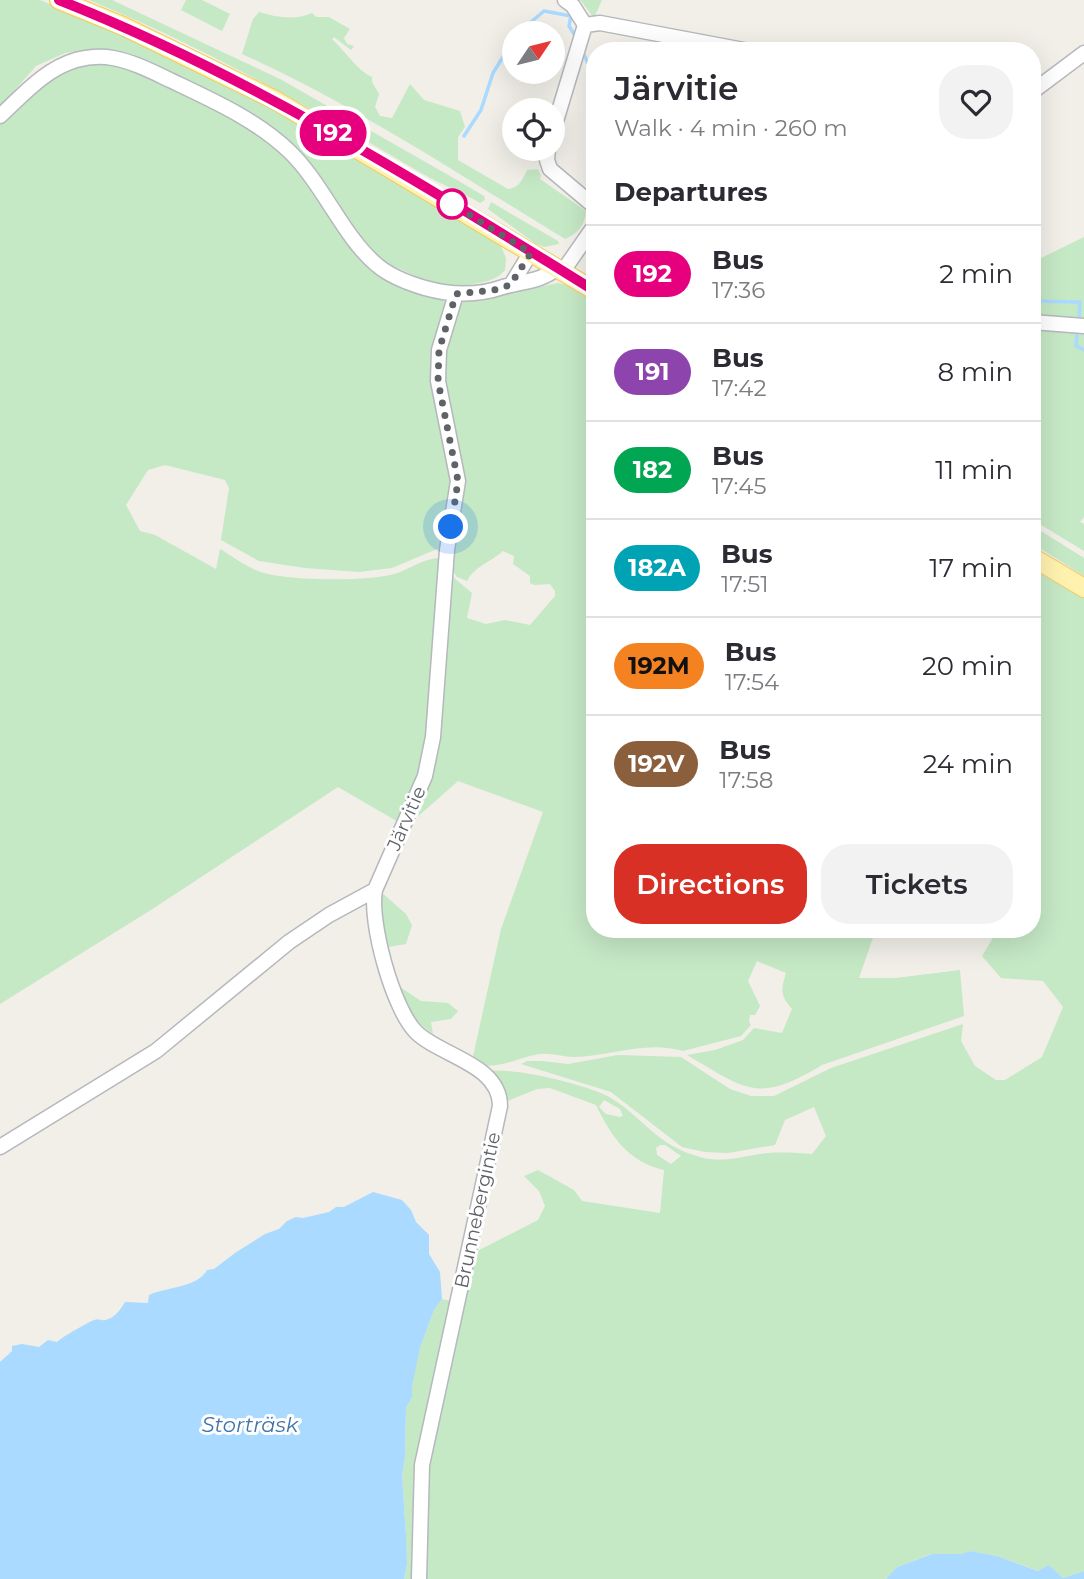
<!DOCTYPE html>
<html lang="en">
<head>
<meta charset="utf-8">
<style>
	body { margin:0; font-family:Montserrat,sans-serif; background:#f2f2f3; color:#2b2b33; height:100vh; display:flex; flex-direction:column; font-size:26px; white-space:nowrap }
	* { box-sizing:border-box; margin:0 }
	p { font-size:23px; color:#7c7c81 }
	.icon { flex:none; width:38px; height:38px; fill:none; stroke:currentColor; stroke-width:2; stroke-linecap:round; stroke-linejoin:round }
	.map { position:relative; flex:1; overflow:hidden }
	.sheet { position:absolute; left:586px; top:42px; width:455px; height:896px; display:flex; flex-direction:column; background:#fff; border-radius:28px; box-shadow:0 7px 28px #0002 }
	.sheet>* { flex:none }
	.badge { padding:0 14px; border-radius:23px; font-size:24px; line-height:46px }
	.needle { width:46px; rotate:55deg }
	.fabs { position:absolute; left:502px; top:21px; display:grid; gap:14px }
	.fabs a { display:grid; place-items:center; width:63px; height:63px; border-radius:50%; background:#fff; box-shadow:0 7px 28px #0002; font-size:35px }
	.you { position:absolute; width:35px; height:35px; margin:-18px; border:5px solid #fff; border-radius:50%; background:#1a73e8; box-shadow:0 0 0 10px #1a73e833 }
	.map>.badge { position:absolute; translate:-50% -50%; box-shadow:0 0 0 4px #fff }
	h2 { padding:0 28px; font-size:26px; line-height:63px }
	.round { display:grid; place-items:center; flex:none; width:74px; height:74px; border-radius:28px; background:#f2f2f3 }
	.overview { display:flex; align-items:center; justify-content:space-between; height:119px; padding:0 28px }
	h1 { font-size:33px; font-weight:600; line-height:52px }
	.cta { display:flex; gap:14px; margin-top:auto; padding:14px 28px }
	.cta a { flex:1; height:80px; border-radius:28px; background:#d93025; color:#fff; font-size:28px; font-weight:600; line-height:80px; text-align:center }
	.cta a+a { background:#f2f2f3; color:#2b2b33 }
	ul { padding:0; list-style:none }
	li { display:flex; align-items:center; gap:21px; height:98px; padding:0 28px; border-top:2px solid #e1e1e2 }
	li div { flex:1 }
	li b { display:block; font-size:26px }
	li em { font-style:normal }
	li .badge { min-width:77px; font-weight:700; text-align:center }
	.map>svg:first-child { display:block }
	.green { fill:#c5e8c5; fill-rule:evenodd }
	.water { fill:#aadaff }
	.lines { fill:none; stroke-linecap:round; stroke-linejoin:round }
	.stream { stroke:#aadaff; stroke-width:3.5 }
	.minor-casing { stroke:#b5b8bc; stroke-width:17 }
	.major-casing { stroke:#f2c960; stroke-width:20 }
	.minor { stroke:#fff; stroke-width:14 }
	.major { stroke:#fff2af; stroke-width:18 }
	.line-casing { stroke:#fff; stroke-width:16 }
	.line { stroke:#e6007e; stroke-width:10 }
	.walk { stroke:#5f6368; stroke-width:7; stroke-dasharray:0 12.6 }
	.stop-dot { fill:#fff; stroke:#e6007e; stroke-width:3.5 }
	.labels { text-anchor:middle; stroke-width:6; stroke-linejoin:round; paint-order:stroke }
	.street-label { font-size:19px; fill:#5f6368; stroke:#fff }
	.water-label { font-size:21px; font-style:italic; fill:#4174aa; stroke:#fff }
</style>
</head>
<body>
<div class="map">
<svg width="1084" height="1579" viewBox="0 0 1084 1579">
	<rect width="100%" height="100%" fill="#f1efe8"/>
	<path class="green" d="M0,0H40L150,46L303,124L499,242L506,258L505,270L499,276L488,281L464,286H448L420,278L380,260L363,244L293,149L174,74L126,53L93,50L65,53L36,66L0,107Z
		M89,0H112L280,79L457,180L484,196L485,200L480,203C462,192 442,185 423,174C315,110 206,48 89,0Z
		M186,0H202L230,14L222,31L181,10Z
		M579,0H602L594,18L581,1Z
		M259,12C276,17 295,21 312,13L316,17H329L350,29L344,38L347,44L354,46L351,50L334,37L332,39C344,50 359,72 372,77V82L379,94L375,107L380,116L392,118L410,84L424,100L460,111L465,127L458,137V160L508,189C519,188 522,180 527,170L538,169L541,175L540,179L586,211C585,225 578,233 565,239C460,175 353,104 242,54L253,19Z
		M103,61L124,65L219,108L273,142L292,163L365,263L441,295L447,307L436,352L453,461L444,546L392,568L359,572L305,568L259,561L221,540L229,488L225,480L165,465L148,470L126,505L140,531L155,535L216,569L220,549C232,556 245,566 258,571C282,581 367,582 394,574C409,570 423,558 440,558L430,743L400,823L338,787L154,908L0,1004V122L26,96L71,65Z
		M491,202L558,241L559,244L544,247L536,244L488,209Z
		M1084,237V318L1033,315V262Z
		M558,283L567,285L595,302V929H876L859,978H896L960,970L964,1016L822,1065C757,1104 747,1090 687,1055L715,1050L743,1040L754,1028L782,1033L792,1009C780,996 781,989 786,973L757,961L748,981L760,1006L755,1015H750L749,1022L751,1025L741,1036L683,1051C647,1040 610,1056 574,1057C563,1057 552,1053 541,1054C519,1056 493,1074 472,1061L501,929L543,812L458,781L406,827L432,772L448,573L472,593L467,618L486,624L505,620L530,625L555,596V591L550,584L534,585L530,583V576L513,564L514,556L503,551C491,562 475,566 467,581L457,577L450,567L462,464L443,384L444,348L458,303L467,300L483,299Z
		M1032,328L1084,331V517L1080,522L1084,524V551L1033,520Z
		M1033,526L1084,558V576L1033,544Z
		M1033,564L1084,595V1571L1063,1578L1049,1565L1039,1571L997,1556L970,1551L961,1554H931L897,1567L886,1579H404L407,1564L406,1536L402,1475L405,1458L406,1408L412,1397L411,1386L420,1348L434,1310L442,1299L451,1301L460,1260L538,1220L545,1206L539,1191L524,1176L538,1170L574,1190L582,1201L660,1213L664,1170C628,1162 611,1136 596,1105L550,1088L537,1089L505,1102L486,1072C507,1065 592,1086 611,1098C646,1120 656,1145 700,1157C722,1164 747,1155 769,1153C783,1152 798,1153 812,1154L826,1136L814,1107L785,1120L775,1145L728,1153L705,1152L682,1147L611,1092L521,1064L527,1061H542L568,1064L618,1055L681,1057L730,1089L751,1096H774L831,1068L963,1024L961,1041L975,1066L996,1080H1005L1042,1057L1063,1007L1043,981L1001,978L982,956L994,936V929H1032ZM604,1100L620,1109L623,1116L620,1117L606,1114L599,1107ZM660,1145H665L681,1156L671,1164L657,1155L656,1148Z
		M381,892L406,914L412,925L406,944L388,947L380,919Z
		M397,985L421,1001L448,1003L458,1011L451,1019L431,1022L433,1034C412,1020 407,1007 397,985Z"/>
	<path class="water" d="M373,1192L402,1200L411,1210L416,1222L429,1235V1254L440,1272L442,1299L434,1310L420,1348L412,1386V1397L406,1408L405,1458L402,1475L406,1535L407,1564L404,1579H0V1362L12,1351V1346L22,1344L39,1347L48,1340L57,1342C64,1336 85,1324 94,1320C100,1318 99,1321 105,1320C115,1318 120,1310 125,1302L148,1303L149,1295C166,1287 197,1288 207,1270L214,1269L235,1253L265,1234L279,1229L287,1221L296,1217L303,1218L329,1212L336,1207H344Z
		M970,1551L997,1556L1038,1571L1049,1565L1063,1578L1084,1571V1579H886L897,1567L932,1554H961Z"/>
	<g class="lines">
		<path class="stream" d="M571,15L569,26L574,34
			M518,33L544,11L571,16
			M584,55L590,67L595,69
			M464,136L481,110L493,73L514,39
			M1032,301L1080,302L1079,317
			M1077,335L1076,346L1084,350"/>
		<g class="minor-casing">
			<path id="minor" d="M585,25L600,23L749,51
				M1032,92L1084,53
				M0,116C23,95 45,69 76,60C87,57 102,56 113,58C134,62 153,72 172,81C212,100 257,120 290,152C323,184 344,238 377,265C391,277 408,283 425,288C450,295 477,296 503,287C523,281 541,282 557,268
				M553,131L585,25L573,6L565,0
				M548,149L547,160L550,169L595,207
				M563,271L595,225
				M511,285L531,252
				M1032,322L1084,326
				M0,1147L156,1051L289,942L329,915L375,890
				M419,1579L422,1465L500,1106C500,1064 440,1056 416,1032C393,1009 369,922 375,890L425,776L433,737L447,550L458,481L438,381L439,350L456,294"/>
		</g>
		<g class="major-casing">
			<path id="major" d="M59,0L123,26L275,100L595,291
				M1032,557L1084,588"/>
		</g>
		<use href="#minor" class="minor"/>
		<use href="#major" class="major"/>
	</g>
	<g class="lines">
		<g class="line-casing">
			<path id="line" d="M59,0C249,75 422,184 595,291"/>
		</g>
		<use href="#line" class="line"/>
		<path class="walk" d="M451,527L458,481L438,381L439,350L456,294L494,290L510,285L531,253L452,204"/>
	</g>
	<circle class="stop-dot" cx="452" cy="204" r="14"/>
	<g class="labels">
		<g class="street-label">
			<text transform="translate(406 818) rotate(-66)" y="7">Järvitie</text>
			<text transform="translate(477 1210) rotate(-78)" y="7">Brunnebergintie</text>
		</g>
		<g class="water-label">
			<text x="250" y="1432">Storträsk</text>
		</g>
	</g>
</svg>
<div class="fabs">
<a><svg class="needle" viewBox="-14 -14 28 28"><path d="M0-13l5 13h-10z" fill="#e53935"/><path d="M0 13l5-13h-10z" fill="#7c7c81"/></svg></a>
<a><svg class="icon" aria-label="locate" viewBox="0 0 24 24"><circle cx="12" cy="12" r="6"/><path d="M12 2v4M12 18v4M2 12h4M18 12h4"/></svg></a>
</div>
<div class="you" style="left:451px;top:527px"></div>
<b class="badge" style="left:333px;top:133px;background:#e6007e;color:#fff">192</b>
<section class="sheet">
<div class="overview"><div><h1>Järvitie</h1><p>Walk · 4 min · 260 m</p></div><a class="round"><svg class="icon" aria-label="heart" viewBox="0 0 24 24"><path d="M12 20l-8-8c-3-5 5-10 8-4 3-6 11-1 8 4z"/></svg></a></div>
<h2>Departures</h2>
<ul>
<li><span class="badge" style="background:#e6007e;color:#fff">192</span><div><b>Bus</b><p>17:36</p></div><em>2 min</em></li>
<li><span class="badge" style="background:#8e44ad;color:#fff">191</span><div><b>Bus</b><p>17:42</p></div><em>8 min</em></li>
<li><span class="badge" style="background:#00a651;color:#fff">182</span><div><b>Bus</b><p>17:45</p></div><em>11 min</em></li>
<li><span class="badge" style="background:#00a3b4;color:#fff">182A</span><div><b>Bus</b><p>17:51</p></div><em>17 min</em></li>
<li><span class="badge" style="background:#f58220;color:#111">192M</span><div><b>Bus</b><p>17:54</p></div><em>20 min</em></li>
<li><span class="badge" style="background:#8b5e3c;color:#fff">192V</span><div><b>Bus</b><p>17:58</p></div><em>24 min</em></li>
</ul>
<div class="cta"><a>Directions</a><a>Tickets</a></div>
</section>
</div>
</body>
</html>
